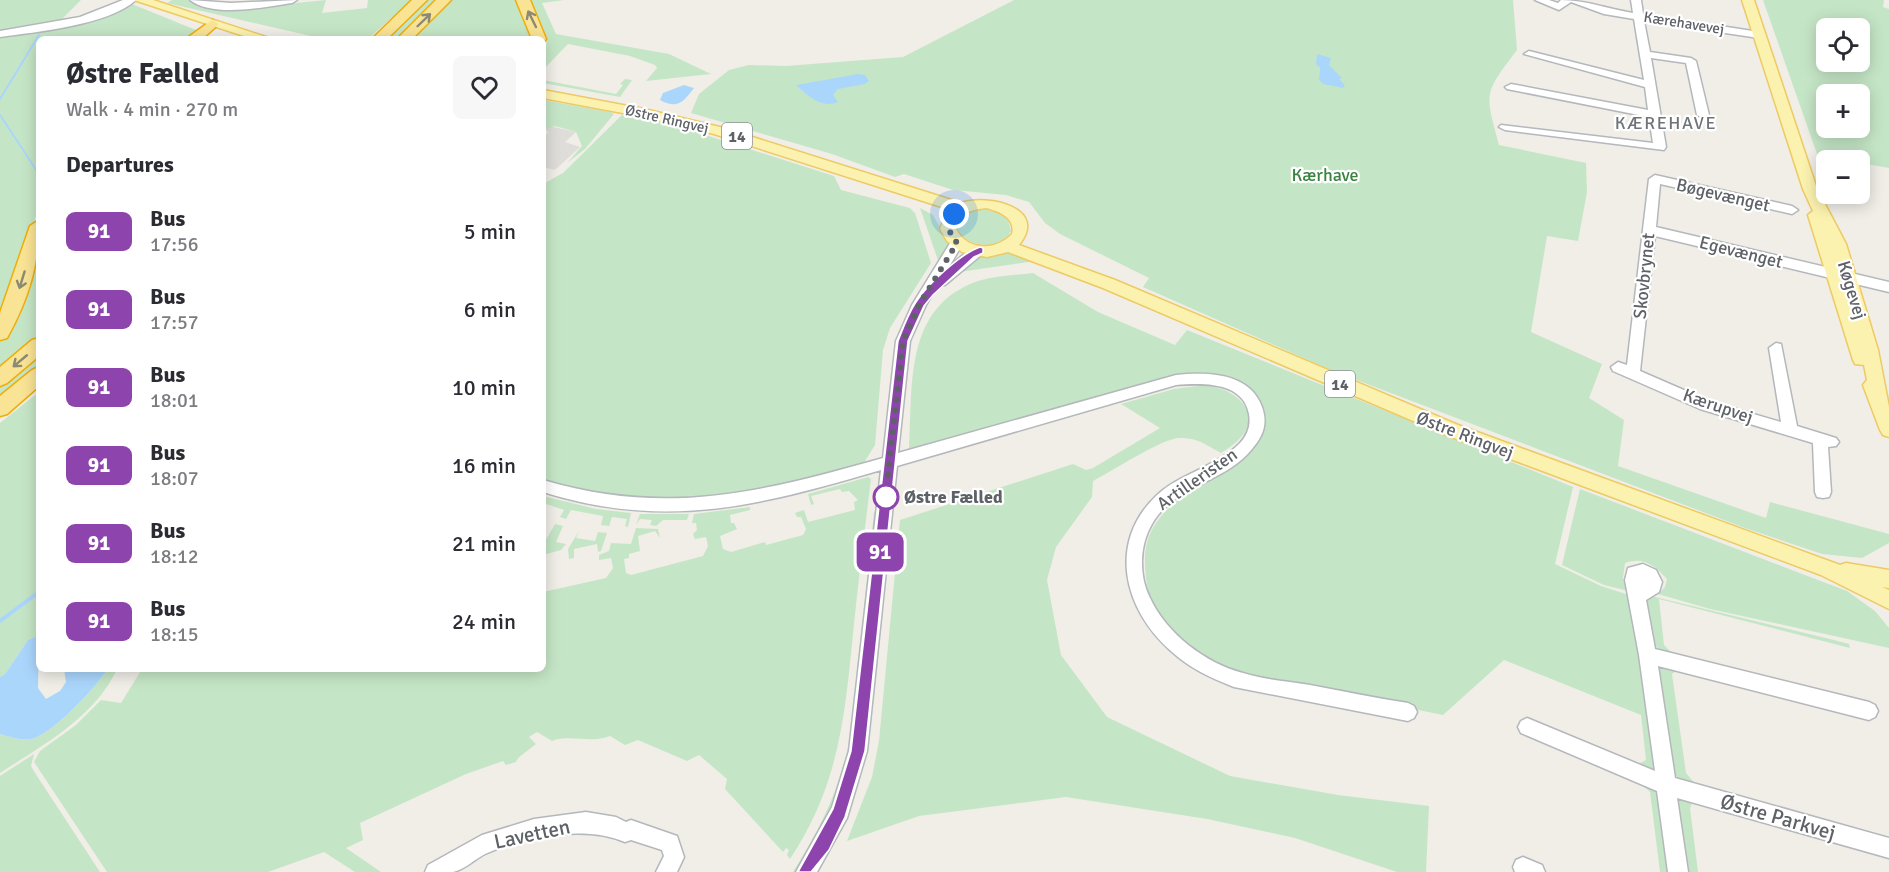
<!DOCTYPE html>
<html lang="en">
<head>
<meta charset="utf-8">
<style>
	body { margin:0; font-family:Signika,sans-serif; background:#f7f7f7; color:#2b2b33; height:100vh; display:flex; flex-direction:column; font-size:22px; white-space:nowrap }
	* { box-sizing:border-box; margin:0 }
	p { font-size:20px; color:#7c7c81 }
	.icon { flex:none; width:33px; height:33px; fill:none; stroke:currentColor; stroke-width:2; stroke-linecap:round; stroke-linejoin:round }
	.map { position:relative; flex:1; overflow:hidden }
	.details { position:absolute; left:36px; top:36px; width:510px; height:636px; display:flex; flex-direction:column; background:#fff; border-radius:9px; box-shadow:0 3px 15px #0003 }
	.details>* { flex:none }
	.badge { padding:0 12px; border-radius:9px; font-size:21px; line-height:39px }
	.fabs { position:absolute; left:1816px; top:18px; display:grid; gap:12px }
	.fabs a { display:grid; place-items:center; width:54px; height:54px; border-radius:9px; background:#fff; box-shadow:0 3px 15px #0003; font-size:30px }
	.you { position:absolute; width:30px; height:30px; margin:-15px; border:4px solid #fff; border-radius:50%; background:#1a73e8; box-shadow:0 0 0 9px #1a73e833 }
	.map>.badge { position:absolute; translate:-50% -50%; box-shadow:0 0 0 3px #fff }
	h2 { padding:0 30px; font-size:22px; line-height:54px }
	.round { display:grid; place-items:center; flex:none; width:63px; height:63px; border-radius:9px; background:#f7f7f7 }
	.headline { display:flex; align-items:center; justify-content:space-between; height:102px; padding:0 30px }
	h1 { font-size:28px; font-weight:800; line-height:45px }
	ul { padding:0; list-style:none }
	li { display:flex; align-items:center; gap:18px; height:78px; padding:0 30px }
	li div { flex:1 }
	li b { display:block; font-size:22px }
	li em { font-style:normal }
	li .badge { min-width:66px; font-weight:700; text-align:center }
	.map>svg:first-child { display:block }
	.industrial { fill:#dfddd9 }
	.green { fill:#c5e6c6; fill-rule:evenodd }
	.water { fill:#abd6fc }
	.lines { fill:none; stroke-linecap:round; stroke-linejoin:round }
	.stream-far1 { stroke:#abd6fc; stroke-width:2 }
	.stream { stroke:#abd6fc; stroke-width:4 }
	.minor-casing { stroke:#b4b7bb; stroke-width:3 }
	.major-casing { stroke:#edca63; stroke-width:3 }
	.highway-casing { stroke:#efad08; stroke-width:3 }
	.minor { fill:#fff; fill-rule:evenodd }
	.major { fill:#fcf2af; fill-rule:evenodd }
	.highway { fill:#f9e394; fill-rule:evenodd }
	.oneway { stroke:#8c8974 }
	.line { fill:#8e44ad; stroke:#fff; stroke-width:1.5 }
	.walk { stroke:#5e6267; stroke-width:6; stroke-dasharray:0 10.8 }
	.stop-dot { fill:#fff; stroke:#8e44ad; stroke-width:3 }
	.labels { text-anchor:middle; stroke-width:4.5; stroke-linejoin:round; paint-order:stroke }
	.far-street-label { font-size:15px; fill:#5e6267; stroke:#fff }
	.shield { fill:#fff; stroke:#8e9195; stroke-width:1.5 }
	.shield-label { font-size:16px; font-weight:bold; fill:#5e6267 }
	.far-quarter-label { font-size:18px; letter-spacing:1.5px; fill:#6f7479; stroke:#fff }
	.park-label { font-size:18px; fill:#38843e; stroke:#fff }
	.street-label { font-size:18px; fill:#5e6267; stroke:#fff }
	.stop-label { font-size:18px; font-weight:bold; fill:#5e6267; stroke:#fff; text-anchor:start }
	.near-street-label { font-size:21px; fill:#5e6267; stroke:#fff }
</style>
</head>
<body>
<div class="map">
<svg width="1889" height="872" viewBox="0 0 1889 872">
	<rect width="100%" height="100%" fill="#f0eee7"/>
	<path class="industrial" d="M549,126L576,132L565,142L580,147L555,170L543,167V137L549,132L545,130Z"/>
	<path class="green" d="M0,0H81L58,23L0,31Z
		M172,0H187L225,10L326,0L322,13L367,8L368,0H411L368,39H324L167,3Z
		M426,0H439L399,39H385Z
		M452,0H520L536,39H413Z
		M531,0H564L542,3L556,34L669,54L711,74L646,81L657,68L655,65L630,56L568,44L543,70L547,38Z
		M1014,0H1513L1517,50C1483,95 1485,92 1499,145L1586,163L1587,192L1578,241L1547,236L1531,332L1602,364L1589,398L1624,420L1618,466L1766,518L1770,502L1889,534V543L1862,558L1822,554L1745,528L1333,371L1143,287L1149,278L1060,234L1045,223L1029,202L1006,195L953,190L904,174L895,177L832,154L691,113L699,94L729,70L749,65L786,66L903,57Z
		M1763,0H1884L1883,7L1889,9V168L1860,163V160L1817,154ZM1860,28V62H1827V28ZM1860,94V128H1827V94Z
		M132,4L196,30L188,39H39V206L18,273L0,317V35L33,32Z
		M625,79L632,80L620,97L543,83V80L616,94L623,85L620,84Z
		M543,100L610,112L614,114L585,149L567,163L582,146L576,132L555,126L543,130Z
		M623,114L671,124L834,176L841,190L910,208L915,213L931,263L890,328L883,350L875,445L862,466L721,499L615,498L543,482V184L563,173Z
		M920,208L933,215L949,243L950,247L939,263Z
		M982,209L1000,212L1008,219L1011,231C1001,249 976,248 961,236L957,228L961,216Z
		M39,239V338L0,370V339L26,283Z
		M1012,251L1036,261L959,272L980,255Z
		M1033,273L1098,312L1175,345L1187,330L1573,487L1555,564L1601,586L1629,595L1632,601L1657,772L1647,771L1638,764L1646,760L1641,715L1504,660L1443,715C1399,706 1354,697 1310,688C1276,681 1241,676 1210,661C1179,646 1149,612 1146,578C1144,560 1144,542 1154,526C1179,486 1231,476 1259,440C1264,434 1265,422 1264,414C1256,372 1201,373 1169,378L909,451C913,386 903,307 978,281C995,276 1016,275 1033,273Z
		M39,352V368L0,402V385Z
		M1205,385C1224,388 1242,395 1249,415C1250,434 1235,444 1221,453C1208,446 1197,437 1180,438C1162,438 1113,471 1093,481L1092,497L1056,547L1047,580L1061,655L1107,717L1230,776L1338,795L1429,806L1426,872H1397L1295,838L1207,819L1066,797L919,816L847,841L872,777L879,741L900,520L1073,464L1086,470L1093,468L1160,428L1121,404L1174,389Z
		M39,392V635L28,640L5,674L0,677V423Z
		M868,477L871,479C865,528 859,576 854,624C845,712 841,782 790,859L787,855L789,850L786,848L783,852L725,789L727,779L699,755L687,761L638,740L625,745L610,736C591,744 570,734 552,741L537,732L529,737L536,744L518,758L516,762L506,765L503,761L466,774L360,823L363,840L346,848L381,872H355L324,852L268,872H107L34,762L40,751L76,725L101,700L121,703L142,669H543V592L606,578L613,568L611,558L599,560V555L609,551L611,543L631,544L636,528L658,529L660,538L655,531L638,536L640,551L629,554V558L624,559L626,573L631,575L703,556L708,546L706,537L695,539L693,534L697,530L696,523H692L694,514L750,507V510L730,515L731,523H734L737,529L720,536L723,549L731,552L765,542L766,545L803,535L806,529L801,517H797L795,513L804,510L808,522L855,510L854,502L858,500L849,491L842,492L840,489L811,496L814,504L811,505L808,494Z
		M1580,489L1847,591L1875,611L1889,628V648L1710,609L1658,594L1665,587L1667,579C1655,566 1644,556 1625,563L1623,578L1628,591L1604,585L1562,565Z
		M543,496L596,509L631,513L628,527L625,526L627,519L612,517L609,526L601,525L603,516L571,510L566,519L560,517L564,510L543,503Z
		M874,512H877L851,748L831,810L797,872H793C821,828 843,783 851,731Z
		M892,513C888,558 883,604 879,649C871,732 863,800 818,872H814L841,822Z
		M640,514H689L687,520H663L656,526L650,525L652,520L640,519L636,525Z
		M555,524L563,526L556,542L566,544L561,550L543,555V545Z
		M579,531L576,538L595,541L598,532L607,533L601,551L598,552L597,544L574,549V558L569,559L568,549Z
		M1651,596L1834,640L1849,644L1850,648L1659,599L1664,645L1674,655L1654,646L1646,600Z
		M1661,665L1677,670L1672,674L1686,773L1698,787L1683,782L1675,775L1658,669Z
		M107,669H117C95,717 43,745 0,773V734C10,737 22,741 32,739C52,734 97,687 107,669Z
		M34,754L31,766L37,776L100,872H0V776Z
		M1619,772L1658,790L1670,872H1660L1650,792L1644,786L1618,775Z
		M1681,798L1697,801L1699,804L1692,803L1690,808L1698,872H1687L1678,801Z"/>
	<path class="water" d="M1317,54L1331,58L1329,65L1342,78L1339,79L1345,85L1343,88L1323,84L1319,80L1320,68L1316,64Z
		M858,74L865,75L869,81L865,84L838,89L833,95L838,102C821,109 808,96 796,85Z
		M684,85L694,88C683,103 677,109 660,100L663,93Z
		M39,635L38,688L46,699L60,691L66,682L64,669H107C97,687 52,734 32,739C22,741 10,737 0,734V677L5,674L28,640Z"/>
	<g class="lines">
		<path class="stream-far1" d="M0,99L39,35
			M0,115L39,174"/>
		<path class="stream" d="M0,621L39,592"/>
		<g class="minor-casing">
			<path id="minor" d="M123,0H136C109,25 36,32 0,37V31L80,17Z
				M190,0L231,3L297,0L292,3C265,7 213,18 190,0Z
				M1535,0H1549L1558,3L1561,0C1586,0 1608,9 1633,13L1631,0H1641L1643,14L1759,32L1764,35L1759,38L1644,21L1650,52L1691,58L1696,61L1709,115L1703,118L1697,115L1686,63L1651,58L1666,147L1664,150L1505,130L1499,127L1501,125L1653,143L1649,117L1507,89L1505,87L1511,84L1648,110L1645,87L1524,54L1529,51L1644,80L1634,19L1604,14L1571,2L1559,10Z
				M1655,175L1792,206L1798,210L1792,214L1660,184L1656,227L1889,282V292L1655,236L1640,371L1709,401L1781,422L1769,348L1776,343L1781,344L1797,426L1836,438L1839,442L1836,446L1828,447L1831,492L1829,497L1823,498L1817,497L1815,492L1813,443L1700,409L1613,371L1611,367L1618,362L1627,365L1649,179Z
				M957,239L963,243L949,267C959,259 970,245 985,248L986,251L945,285L937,286L926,305L910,341L898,453L1176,375C1207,372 1249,372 1262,407C1268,424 1263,436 1252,449C1225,483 1174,485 1152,524C1139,546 1139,576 1150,598C1167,634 1205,663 1243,673C1265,680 1287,681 1310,685C1343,691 1375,698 1408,703L1414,706L1417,712L1414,718L1408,721L1234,687C1211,678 1189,668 1171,651C1124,610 1107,543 1156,496C1180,473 1217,467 1240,443C1248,434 1251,425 1249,414C1243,381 1201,383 1176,385L897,466L867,751L847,818L817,872H796L832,807L849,751L881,470C761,505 667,531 543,492V480C667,517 762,492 883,458L896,341L912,305L952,240Z
				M1643,564L1656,570L1662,582L1659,592L1646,600L1655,649L1869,702L1875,705L1878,711L1875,717L1869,720L1658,666L1675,778L1889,838V858L1677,798L1688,872H1668L1657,791L1521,733L1518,727L1521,721L1527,718L1655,771L1639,655L1625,580L1628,568Z
				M586,812L616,817L626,822L631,820L677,836L684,857L677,872H656L664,856L662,850L631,840L625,842C585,825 525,836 485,854C475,859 464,870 453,872C444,872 434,872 425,872L428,865L482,835L534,819Z
				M1523,857L1542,865L1545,872H1515L1513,867L1516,860Z"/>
		</g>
		<g class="major-casing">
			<path id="major" d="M134,0H153L272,39H253Z
				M1742,0H1754L1817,189L1846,244L1878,350L1889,407V437L1883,435L1880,430L1863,385L1867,380L1864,365L1855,364L1853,360L1808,215L1813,211L1803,189Z
				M543,90L644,109L724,128L961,203C989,194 1049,208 1019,245L1115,280L1458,425L1840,565L1846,563L1889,570V588L1882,587L1889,590V609L1821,575L1446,435L1103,288L1008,252L987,257L962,252L947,241L940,229L945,216L951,210L714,134L644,117L543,98ZM986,208C999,211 1016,218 1012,234C996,251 967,251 956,229C960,213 970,210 986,208Z"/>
		</g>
		<g class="highway-casing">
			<path id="highway" d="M412,0H427L387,39H372Z
				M436,0H451L412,39H397Z
				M516,0H530L546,39L544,42L543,39H532Z
				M212,20L219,24L202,39H186Z
				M39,220C39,265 29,298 7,338L0,340V313L30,226Z
				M39,338V356L7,383L0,386V367L32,340Z
				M39,367V386L7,414L0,416V396L32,370Z"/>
		</g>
		<use href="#minor" class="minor"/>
		<use href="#major" class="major"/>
		<use href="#highway" class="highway"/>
	</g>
	<defs><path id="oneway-shaft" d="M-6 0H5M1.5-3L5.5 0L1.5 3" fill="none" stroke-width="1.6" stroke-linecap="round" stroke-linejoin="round" transform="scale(1.5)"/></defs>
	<g class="oneway">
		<use href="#oneway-shaft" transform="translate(532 19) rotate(-116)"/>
		<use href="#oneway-shaft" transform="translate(424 20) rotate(-44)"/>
		<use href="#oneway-shaft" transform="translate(22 280) rotate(107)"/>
		<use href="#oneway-shaft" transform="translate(20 361) rotate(140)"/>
	</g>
	<path class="line" d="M980,247L983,248V253L974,257L933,295L924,306L908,341L865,751L845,817L829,850L811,872H798L833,809L851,751L898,341C903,328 908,314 916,302C927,285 960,254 980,247Z"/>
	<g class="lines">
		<path class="walk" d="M886,497L885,502L903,341L919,305L957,243L948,229L954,214"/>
	</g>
	<circle class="stop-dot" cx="886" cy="497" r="12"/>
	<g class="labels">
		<g class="far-street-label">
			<text transform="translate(1684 23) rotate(9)" y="5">Kærehavevej</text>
			<text transform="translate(667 119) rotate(13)" y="5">Østre Ringvej</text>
		</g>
		<g class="shield">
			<rect x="722" y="123" width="30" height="26" rx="4.5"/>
			<rect x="1325" y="371" width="30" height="26" rx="4.5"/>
		</g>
		<g class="shield-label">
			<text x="737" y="142">14</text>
			<text x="1340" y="390">14</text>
		</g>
		<g class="far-quarter-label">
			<text x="1666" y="129">KÆREHAVE</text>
		</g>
		<g class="park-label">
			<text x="1325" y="181">Kærhave</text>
		</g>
		<g class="street-label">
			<text transform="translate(1723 195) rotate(13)" y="6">Bøgevænget</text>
			<text transform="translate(1741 252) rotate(14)" y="6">Egevænget</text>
			<text transform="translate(1644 276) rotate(-84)" y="6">Skovbrynet</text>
			<text transform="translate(1852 290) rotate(73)" y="6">Køgevej</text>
			<text transform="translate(1718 406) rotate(19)" y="6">Kærupvej</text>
			<text transform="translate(1465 435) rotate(21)" y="6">Østre Ringvej</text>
			<text transform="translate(1197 479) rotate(-35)" y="6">Artilleristen</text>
		</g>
		<g class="stop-label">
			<text x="904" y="503">Østre Fælled</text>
		</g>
		<g class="near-street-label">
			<text transform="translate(1778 817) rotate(16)" y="7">Østre Parkvej</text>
			<text transform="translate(532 834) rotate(-12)" y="7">Lavetten</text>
		</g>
	</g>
</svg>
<div class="fabs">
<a><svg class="icon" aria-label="locate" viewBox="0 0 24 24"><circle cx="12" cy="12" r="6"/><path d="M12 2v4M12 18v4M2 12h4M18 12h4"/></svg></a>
<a>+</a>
<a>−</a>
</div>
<div class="you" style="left:954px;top:214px"></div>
<b class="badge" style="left:880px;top:552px;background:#8e44ad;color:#fff">91</b>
<section class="details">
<div class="headline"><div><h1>Østre Fælled</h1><p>Walk · 4 min · 270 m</p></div><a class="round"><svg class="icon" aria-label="heart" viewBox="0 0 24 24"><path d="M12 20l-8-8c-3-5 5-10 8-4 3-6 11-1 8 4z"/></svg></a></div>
<h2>Departures</h2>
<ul>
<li><span class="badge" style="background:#8e44ad;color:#fff">91</span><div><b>Bus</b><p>17:56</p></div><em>5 min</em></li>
<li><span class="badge" style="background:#8e44ad;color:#fff">91</span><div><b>Bus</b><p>17:57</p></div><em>6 min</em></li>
<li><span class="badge" style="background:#8e44ad;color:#fff">91</span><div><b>Bus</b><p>18:01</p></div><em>10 min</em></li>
<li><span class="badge" style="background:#8e44ad;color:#fff">91</span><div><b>Bus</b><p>18:07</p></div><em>16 min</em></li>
<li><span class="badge" style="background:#8e44ad;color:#fff">91</span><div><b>Bus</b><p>18:12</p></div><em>21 min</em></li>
<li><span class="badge" style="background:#8e44ad;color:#fff">91</span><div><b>Bus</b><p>18:15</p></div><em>24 min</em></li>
</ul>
</section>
</div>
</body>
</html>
